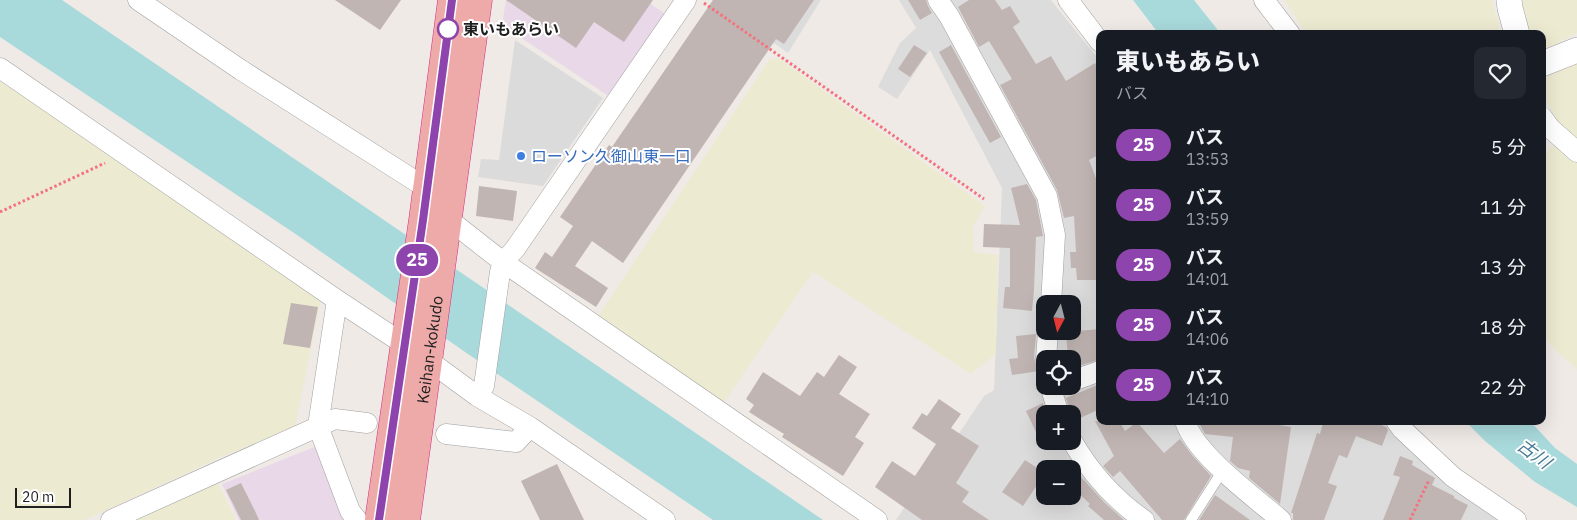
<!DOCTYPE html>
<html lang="ja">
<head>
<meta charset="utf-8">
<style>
	body { margin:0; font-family:"IBM Plex Sans","Noto Sans JP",sans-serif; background:#242831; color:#f1f3f6; height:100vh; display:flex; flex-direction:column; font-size:19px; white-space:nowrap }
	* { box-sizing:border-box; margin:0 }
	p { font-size:16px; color:#9ea1a6 }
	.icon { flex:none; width:28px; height:28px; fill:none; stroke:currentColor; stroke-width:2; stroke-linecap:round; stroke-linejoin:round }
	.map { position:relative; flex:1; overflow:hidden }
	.panel { position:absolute; left:1096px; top:30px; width:450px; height:395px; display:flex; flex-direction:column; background:#171b24; border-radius:10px; box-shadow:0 5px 20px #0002 }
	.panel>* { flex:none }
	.badge { padding:0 10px; border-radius:16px; font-size:18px; line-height:32px }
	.needle { width:32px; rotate:187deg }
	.tools { position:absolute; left:1036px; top:295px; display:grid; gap:10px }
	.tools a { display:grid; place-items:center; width:45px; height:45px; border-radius:10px; background:#171b24; box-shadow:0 5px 20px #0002; font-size:25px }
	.scale { position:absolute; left:15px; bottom:12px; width:56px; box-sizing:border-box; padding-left:5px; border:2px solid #1f1f1f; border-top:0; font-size:14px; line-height:18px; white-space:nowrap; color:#1f1f1f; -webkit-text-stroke:4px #fff; paint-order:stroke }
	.map>.badge { position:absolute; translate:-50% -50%; box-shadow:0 0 0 2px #fff }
	.round { display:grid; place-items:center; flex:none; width:52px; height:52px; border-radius:10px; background:#242831 }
	.headline { display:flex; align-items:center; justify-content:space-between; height:85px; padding:0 20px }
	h1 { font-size:24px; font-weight:800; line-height:38px }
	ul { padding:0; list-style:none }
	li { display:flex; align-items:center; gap:15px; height:60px; padding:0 20px }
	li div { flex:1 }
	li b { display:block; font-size:19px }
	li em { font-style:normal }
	li .badge { min-width:55px; font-weight:700; text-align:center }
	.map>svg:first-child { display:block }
	.residential { fill:#dddcdc; fill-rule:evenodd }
	.industrial { fill:#e8d8e8 }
	.farmland { fill:#edead2 }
	.parking { fill:#dbdbdb }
	.water { fill:#a8d9db }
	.building { fill:#c0b5b2 }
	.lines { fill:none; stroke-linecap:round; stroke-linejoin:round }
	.service-casing { stroke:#a0a0a0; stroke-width:11 }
	.minor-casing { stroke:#a0a0a0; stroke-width:21 }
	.tertiary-casing { stroke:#a0a0a0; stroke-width:26 }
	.trunk-casing { stroke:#d42c85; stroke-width:29 }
	.path { stroke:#f4727d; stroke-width:3; stroke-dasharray:2.5 2.5; stroke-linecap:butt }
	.service { stroke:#fff; stroke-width:10 }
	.minor { stroke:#fff; stroke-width:20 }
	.tertiary { stroke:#fff; stroke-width:25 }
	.trunk { stroke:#eeaaa9; stroke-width:28 }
	.line-casing { stroke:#fff; stroke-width:11 }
	.line { stroke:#8e44ad; stroke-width:8 }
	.stop-dot { fill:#fff; stroke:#8e44ad; stroke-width:2.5 }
	.shop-dot { fill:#3f7fe0; stroke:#fff; stroke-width:2 }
	.labels { text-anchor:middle; stroke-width:4; stroke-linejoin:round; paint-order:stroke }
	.stop-label { font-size:16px; font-weight:bold; fill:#1f1f1f; stroke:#fff; text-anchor:start }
	.shop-label { font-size:16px; fill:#366cbe; stroke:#fff; text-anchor:start }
	.street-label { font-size:16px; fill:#1f1f1f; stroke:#fff }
	.water-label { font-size:18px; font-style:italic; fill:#467b94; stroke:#fff }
</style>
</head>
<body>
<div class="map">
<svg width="1577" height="520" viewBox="0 0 1577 520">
	<rect width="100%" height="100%" fill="#efeae6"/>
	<path class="residential" d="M712,0H821L788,53Z
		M899,0H1051L1100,61V421H1389L1505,520H896L938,457L942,459L984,396L994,390L1002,188L930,50L897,99L878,87L900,43L916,28ZM1045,304H1072V331H1045ZM1045,359H1072V386H1045ZM1045,414H1072V441H1045ZM1045,469H1072V496H1045Z"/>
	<path class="industrial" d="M506,0H645L667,15L610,97L502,25Z
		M317,446L346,520H239L222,484Z"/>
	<path class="farmland" d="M1285,0H1492L1501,34H1306Z
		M1521,0H1577V33L1552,46L1543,49L1542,34H1527Z
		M778,58L985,206L973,226L974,252L998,255L996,354L971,374L813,272L724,402L598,316L769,60Z
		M1577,62V144L1565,133L1543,97V78Z
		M0,80L321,299L295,427L219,458L85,520H0Z
		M1556,143L1577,161V369L1556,351L1543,337V154Z
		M217,481L236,520H131Z"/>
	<path class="parking" d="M515,40L603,98L543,186L478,177L481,159L499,160Z"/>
	<path class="water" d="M0,0H62L823,520H713L468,354L297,235L0,37Z
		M1133,0H1194L1221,34H1159Z
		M1465,421H1530L1555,448L1577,464V507L1535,482L1485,441Z"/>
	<path class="building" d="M335,0H401L380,30Z
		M506,0H653L624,42L594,22L576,48Z
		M713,0H814L784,44L776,39L623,263L592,241L575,266L608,288L596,307L535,268L545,252L552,257L573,226L560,217L609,145L612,147Z
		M908,0H926L928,6L932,13L920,20Z
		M969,0H995L1002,10L1010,6L1020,22L1013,27L1036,64L1051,56L1066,81L1095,63L1100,71V154L1089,160L1100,189V280H1077L1076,268H1071L1070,252H1076L1074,216L1064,218L1057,190L1000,85L1012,79L989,41L979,47L958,7Z
		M914,45L927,53L910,77L898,69Z
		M951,45L1001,137L990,143L939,52Z
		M1027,184L1036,200L1043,236L1036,237L1034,290L1032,311L1003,308L1005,287H1010V248L983,247L984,224L1020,225L1011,188Z
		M479,186L517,191L513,221L476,216Z
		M291,303L318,307L310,348L283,344Z
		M1100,329V343L1096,344L1098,360L1072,368V359H1068L1066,332Z
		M1036,334L1034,358L1039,371L1012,375L1009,359L1018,358L1016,336Z
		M839,355L857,367L839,394L870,414L855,437L864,443L843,476L782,437L784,434L749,412L754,405L746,399L763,372L800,396L817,372L824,377Z
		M1100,384V409L1078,419L1076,414H1071L1066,398Z
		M939,399L961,414L951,428L979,446L956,483L969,492L962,502L989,520H922L875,487L892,461L915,476L936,444L912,428L922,413L927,416Z
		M1043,403L1046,414H1045V451L1026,411Z
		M1095,421H1119L1125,431L1137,422L1164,453L1180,439L1192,455L1211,476L1184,520H1162L1120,471L1113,477L1103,466L1114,456Z
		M1198,421H1255L1291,427L1280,504L1249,478L1250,471L1238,468L1230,461L1233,437L1205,434Z
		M1322,421H1371L1386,427L1388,430L1382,446L1356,436L1347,458L1339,455L1328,483L1337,486L1324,520H1293V513H1291L1317,433L1320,434L1323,423Z
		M1400,456L1413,461L1412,465L1435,478L1432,485L1454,496V498L1468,505L1461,520H1383L1400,477L1393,475Z
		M1025,460L1045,473L1023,506L1002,492Z
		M557,464L584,520H540L521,481Z
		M1072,467L1105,503L1124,520H1104L1088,506L1090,504L1072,487Z
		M241,483L255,511L259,520H241L226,490Z
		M1215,495L1250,520H1199Z"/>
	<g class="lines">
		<g class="service-casing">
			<path id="service" d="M1191,520L1223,470"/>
		</g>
		<g class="minor-casing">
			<path id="minor" d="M138,0L241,70L428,189L447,218L503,262L877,520
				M938,0L949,16L1047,196L1055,235L1051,304
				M1068,0L1100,42
				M1264,0L1290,34
				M0,68L337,300L428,360L477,396L530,427L665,520
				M1542,117L1550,128L1577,152
				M337,300L318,426L350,511L357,520
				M1046,359L1048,331
				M1072,381L1100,371
				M1050,386L1059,414
				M477,396L484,386L500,272L503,262L515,249L686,0
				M1185,421C1195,454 1254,497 1281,520
				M1396,421L1402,429L1453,477L1516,520
				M446,434L516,442L530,427
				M1072,441C1090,472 1115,500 1144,520
				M111,520L335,419L367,423"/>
		</g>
		<g class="tertiary-casing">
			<path id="tertiary" d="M1509,0L1510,8L1517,34
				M1542,64L1577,50"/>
		</g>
		<g class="trunk-casing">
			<g id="trunk">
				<path d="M379,520L423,220L452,0"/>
				<path id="s1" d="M406,520L478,0"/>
			</g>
		</g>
		<path class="path" d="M704,3L984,199
			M0,212L105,163
			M1410,520L1429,480"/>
		<use href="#service" class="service"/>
		<use href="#minor" class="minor"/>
		<use href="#tertiary" class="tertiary"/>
		<use href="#trunk" class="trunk"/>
	</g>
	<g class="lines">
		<g class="line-casing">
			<path id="line" d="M379,520L423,220L452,0"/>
		</g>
		<use href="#line" class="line"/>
	</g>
	<circle class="stop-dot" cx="448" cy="29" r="10"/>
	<circle class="shop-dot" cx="521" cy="156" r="5"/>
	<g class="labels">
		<g class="stop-label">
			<text x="463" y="35">東いもあらい</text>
		</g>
		<g class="shop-label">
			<text x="531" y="162">ローソン久御山東一口</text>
		</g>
		<g class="street-label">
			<text dy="6" stroke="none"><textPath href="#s1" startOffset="172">Keihan-kokudo</textPath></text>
		</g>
		<g class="water-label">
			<text transform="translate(1534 454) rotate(37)" y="6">古川</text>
		</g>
	</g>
</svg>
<div class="tools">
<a><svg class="needle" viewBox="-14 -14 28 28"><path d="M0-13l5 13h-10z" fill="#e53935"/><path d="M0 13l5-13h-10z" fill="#9ea1a6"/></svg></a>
<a><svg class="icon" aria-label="locate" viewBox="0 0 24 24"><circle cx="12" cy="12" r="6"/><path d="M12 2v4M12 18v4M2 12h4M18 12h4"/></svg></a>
<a>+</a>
<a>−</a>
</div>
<div class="scale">20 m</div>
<b class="badge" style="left:417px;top:260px;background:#8e44ad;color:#fff">25</b>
<section class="panel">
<div class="headline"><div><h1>東いもあらい</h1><p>バス</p></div><a class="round"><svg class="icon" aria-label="heart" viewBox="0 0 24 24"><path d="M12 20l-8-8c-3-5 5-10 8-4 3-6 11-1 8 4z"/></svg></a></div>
<ul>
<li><span class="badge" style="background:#8e44ad;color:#fff">25</span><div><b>バス</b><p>13:53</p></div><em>5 分</em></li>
<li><span class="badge" style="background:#8e44ad;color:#fff">25</span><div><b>バス</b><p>13:59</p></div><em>11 分</em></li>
<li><span class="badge" style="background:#8e44ad;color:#fff">25</span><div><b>バス</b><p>14:01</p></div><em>13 分</em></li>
<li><span class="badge" style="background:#8e44ad;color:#fff">25</span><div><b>バス</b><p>14:06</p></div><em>18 分</em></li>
<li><span class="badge" style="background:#8e44ad;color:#fff">25</span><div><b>バス</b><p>14:10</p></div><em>22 分</em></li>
</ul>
</section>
</div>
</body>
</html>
